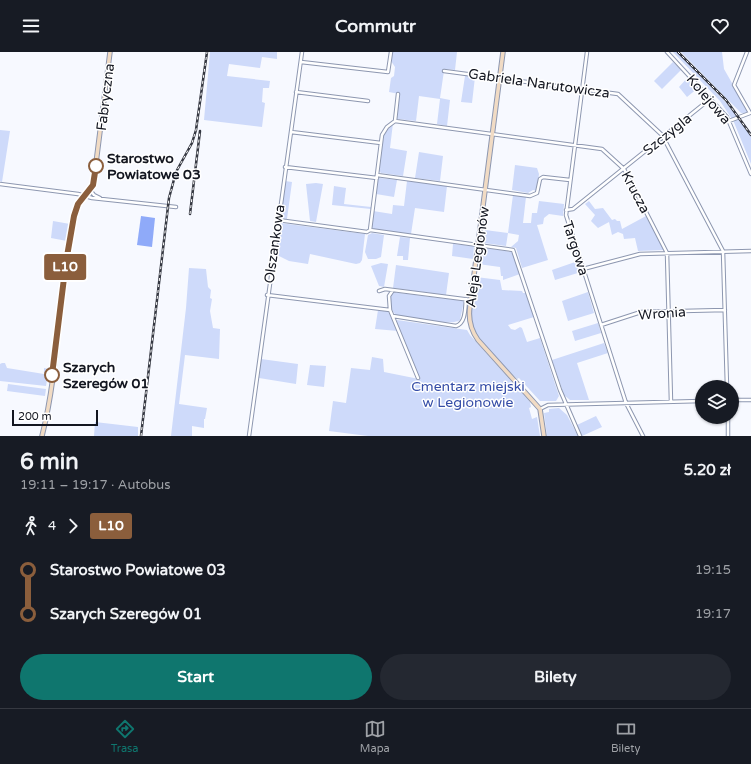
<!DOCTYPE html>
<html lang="pl">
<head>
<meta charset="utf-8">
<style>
	body { margin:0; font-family:"Varela Round",sans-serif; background:#242831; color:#f1f3f6; height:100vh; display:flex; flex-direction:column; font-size:15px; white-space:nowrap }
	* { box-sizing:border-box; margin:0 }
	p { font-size:13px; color:#9ea1a6 }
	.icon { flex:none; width:22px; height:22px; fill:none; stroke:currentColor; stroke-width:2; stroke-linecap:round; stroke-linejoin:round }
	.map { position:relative; height:384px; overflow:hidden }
	.drawer { display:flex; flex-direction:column; background:#171b24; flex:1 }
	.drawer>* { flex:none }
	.badge { padding:0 8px; border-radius:3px; font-size:14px; line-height:26px }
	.fabs { position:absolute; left:695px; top:328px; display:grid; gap:8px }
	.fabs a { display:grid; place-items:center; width:44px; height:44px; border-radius:50%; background:#171b24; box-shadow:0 1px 3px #0004; font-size:20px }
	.scale { position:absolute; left:12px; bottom:10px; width:86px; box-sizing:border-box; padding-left:4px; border:2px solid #131620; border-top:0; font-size:11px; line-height:14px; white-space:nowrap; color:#131620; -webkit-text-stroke:3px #fff; paint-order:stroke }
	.map>.badge { position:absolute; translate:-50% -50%; box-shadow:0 0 0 2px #fff }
	.legs { display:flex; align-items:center; gap:6px; height:44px; padding:0 20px; font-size:13px }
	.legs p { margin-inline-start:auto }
	.head { display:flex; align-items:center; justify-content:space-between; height:68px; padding:0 20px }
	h1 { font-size:22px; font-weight:700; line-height:30px }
	.primary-button { display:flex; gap:8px; margin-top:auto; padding:8px 20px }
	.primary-button a { flex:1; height:46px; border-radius:24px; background:#0f766e; color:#fff; font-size:16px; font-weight:700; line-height:46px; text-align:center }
	.primary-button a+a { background:#242831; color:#f1f3f6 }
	ul { padding:0 20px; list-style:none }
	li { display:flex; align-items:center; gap:14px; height:44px; font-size:15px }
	li i { display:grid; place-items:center; width:6px; height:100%; margin:0 5px; background:currentColor }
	li i::after { content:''; width:10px; height:10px; margin:-5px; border:3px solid; border-radius:50%; background:#171b24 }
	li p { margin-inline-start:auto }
	li:first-child i { background:linear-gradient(#0000 50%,currentColor 0) }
	li:last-child i { background:linear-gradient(currentColor 50%,#0000 0) }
	header { display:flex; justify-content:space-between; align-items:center; height:52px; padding:0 20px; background:#171b24; font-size:18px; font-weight:700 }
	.menu { display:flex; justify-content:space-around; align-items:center; height:56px; border-top:1px solid #363941; background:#171b24; font-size:11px; color:#9ea1a6 }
	.menu a { display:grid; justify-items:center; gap:2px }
	.menu .active { color:#0f766e }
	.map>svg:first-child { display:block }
	.green { fill:#cedafa }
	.water { fill:#8faaf9 }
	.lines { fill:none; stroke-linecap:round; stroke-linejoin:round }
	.street-casing { stroke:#8d97b0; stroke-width:4.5 }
	.secondary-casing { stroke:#8d97b0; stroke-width:5.5 }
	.street { stroke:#fff; stroke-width:2.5 }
	.secondary { stroke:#f1dbc4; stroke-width:3.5 }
	.rail-casing { stroke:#343741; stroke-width:2.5 }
	.rail { stroke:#fff; stroke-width:1; stroke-dasharray:3; stroke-linecap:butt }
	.line-1-casing { stroke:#fff; stroke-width:9 }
	.line-1 { stroke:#8b5e3c; stroke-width:6 }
	.stop-1-dot { fill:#fff; stroke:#8b5e3c; stroke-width:2 }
	.labels { text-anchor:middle; stroke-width:3; stroke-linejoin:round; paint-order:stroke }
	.street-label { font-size:14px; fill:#131620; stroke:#fff }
	.stop-label { font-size:14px; font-weight:bold; fill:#131620; stroke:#fff; text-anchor:start }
	.park-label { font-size:14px; fill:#354da7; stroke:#fff }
</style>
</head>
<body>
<header><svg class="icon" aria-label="menu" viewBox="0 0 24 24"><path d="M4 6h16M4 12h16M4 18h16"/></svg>Commutr<svg class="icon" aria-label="heart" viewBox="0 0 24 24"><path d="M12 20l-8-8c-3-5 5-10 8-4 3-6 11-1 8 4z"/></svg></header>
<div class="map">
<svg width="751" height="384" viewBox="0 0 751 384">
	<rect width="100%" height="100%" fill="#f7f9ff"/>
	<path class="green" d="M210,0H277V7L262,5L260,16L229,12L227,24L270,29L269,36H263L262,50L265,51L262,75L204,68Z
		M392,0H457L455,18L444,17V19L440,46L450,48L447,74L437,72L440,47L419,44L416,69L397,67L399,42L389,40L391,26L394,24L395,15L391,9Z
		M673,0H677L738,63L732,67L720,49Z
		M681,0H722L724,17L748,59L747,61H741Z
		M673,10L681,18L662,37L654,29Z
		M465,24L475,25L472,51L461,50Z
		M688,25L698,36L687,45L679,35Z
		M739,65L751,85V112L733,68Z
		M393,71L390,96L407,99L403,124L381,121L379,119L384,81Z
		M0,78L10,79L2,130L0,129Z
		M419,100L443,104L440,129L415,126Z
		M515,113L537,116L539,122L537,139L533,138L528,141L512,138Z
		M380,126L397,128L394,145L376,142L378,127Z
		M285,129L292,130L287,167L280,166Z
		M407,129L447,134L444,160L415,156L411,182L373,177L372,175L373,159L392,162L393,153L404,154Z
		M316,131L323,132L316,170L310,169L306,132Z
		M334,134L346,136L344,152L371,155V157L332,153Z
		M513,143L526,145L523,171H531L532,161H537L539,149L564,152L563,164L549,162L544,166L543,172L537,173L548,208L522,216L516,196L511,195L518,189L519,183L508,181L506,194L484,191L485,178L508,181Z
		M589,149L595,157L603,156L612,168L615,167L617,169H620L622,177L646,164L664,198L638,199L635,186L624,187L623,182L618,180L612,183L609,170L598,176L591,169L595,163L585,152Z
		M53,169L70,172L67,189L51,186Z
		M280,171L365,182L362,208L360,211L356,212L310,202L308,212L289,209L275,202Z
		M372,181L384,183L381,205L376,207H368L365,200L368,183Z
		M400,185L410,186L408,208H403V204H397Z
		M453,192L474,194L473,207L452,204Z
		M481,195L512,200L520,222L503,228V224H501L500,215L478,212Z
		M578,209L581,220L555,228L552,218Z
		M381,211L388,212L384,235L379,234L371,214Z
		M396,213L449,221L446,243L393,236Z
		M189,216L206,217L208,235L211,238L210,246L212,247L210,259L213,276L220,277L219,307L185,303L179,352L207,356L205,367H204V376L192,374V384H171L186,256Z
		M476,225L500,228L502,238L522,239L523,241H526L534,265L508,273L511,277L515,278L520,275L522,276L527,290L540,286L559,344L556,349H540L519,326L517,327C503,312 472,286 471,265C470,252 474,238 476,225Z
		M392,240L464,249L460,268C453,274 403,268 396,263C389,257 390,248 392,240Z
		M588,240L594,261L568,269L562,249Z
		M378,258L389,259L398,279L375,277Z
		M397,268L467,278L470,283L530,350L531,355L529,356L532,367L537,365L540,384H368L329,379L333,349L346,351L351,316L370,318L372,305L383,307L384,320L419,327L396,269Z
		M598,271L601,281L575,289L572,279Z
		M604,291L608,301L577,311L589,348H570L564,343L552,308Z
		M261,307L298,312L296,332L259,326Z
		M2,311H5L7,316L44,322V316L49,317L46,334L0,329V312Z
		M310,313L326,314L324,335L307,333Z
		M8,332L46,337L45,344L7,339Z
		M559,356L567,363L578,384H547L544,361L549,360V357Z
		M596,364L602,375L582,384L577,373Z
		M95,370L138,375V384H94Z"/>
	<path class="water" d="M141,164L155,166L152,195L137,193Z"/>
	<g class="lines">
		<g class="street-casing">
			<path id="street" d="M587,0L566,163L626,351L643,384
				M667,0L727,65L751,122
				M301,10L388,20L391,0
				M444,19L618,42L662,83L723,199L727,335
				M296,40L368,49
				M395,69L602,97L624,117L667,201L671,350
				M729,69L750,61L734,33L747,0
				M291,80L381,91
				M285,115L377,126
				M377,123L530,144L537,141L540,127L543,125L570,128
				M0,132L78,142L92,146L176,155
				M90,138L94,143L100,146
				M566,158L573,157L710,47
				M278,168L367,180L370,178L513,198L560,338L580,384
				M370,178L382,83L387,75L395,69L398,42
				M583,217L640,202L751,199
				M393,238L389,244L390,258L418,326
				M379,239L385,237L471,248
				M267,243L390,258
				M393,264L456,274C466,271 465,256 466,247
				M601,273L641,260L725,258
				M732,348H751
				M540,357L548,353L702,349
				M728,365V384
				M249,384L302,0"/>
		</g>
		<g class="secondary-casing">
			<path id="secondary" d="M503,0L470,254C468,267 470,277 478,288L540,357L544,384
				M42,384C60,313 58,236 74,164C77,149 91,141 94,127L110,0"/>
		</g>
		<use href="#street" class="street"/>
		<use href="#secondary" class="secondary"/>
		<g class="rail-casing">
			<path id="rail" d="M678,0L726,48L751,83
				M190,162L200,79
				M141,384L169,146L176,120L192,91L196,78L207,0"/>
		</g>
		<use href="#rail" class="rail"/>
	</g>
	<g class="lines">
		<g class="line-1-casing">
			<path id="line-1" d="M52,323L66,210L74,164L78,152L93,133L96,114"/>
		</g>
		<use href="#line-1" class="line-1"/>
	</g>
	<g class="stop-1-dot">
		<circle cx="96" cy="114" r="7"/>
		<circle cx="52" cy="323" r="7"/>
	</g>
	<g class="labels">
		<g class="street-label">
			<text transform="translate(539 31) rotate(8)" y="5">Gabriela Narutowicza</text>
			<text transform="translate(105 45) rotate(-83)" y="5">Fabryczna</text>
			<text transform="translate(709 47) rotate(50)" y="5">Kolejowa</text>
			<text transform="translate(667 82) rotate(-39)" y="5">Szczygla</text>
			<text transform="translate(636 140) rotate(62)" y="5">Krucza</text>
			<text transform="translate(274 192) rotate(-82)" y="5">Olszankowa</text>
			<text transform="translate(576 196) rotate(72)" y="5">Targowa</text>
			<text transform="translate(477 205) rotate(-82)" y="5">Aleja Legionów</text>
			<text transform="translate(662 261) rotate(-4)" y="5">Wronia</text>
		</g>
		<g class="stop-label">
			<text x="107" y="111">Starostwo<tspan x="107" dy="16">Powiatowe 03</tspan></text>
			<text x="63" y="320">Szarych<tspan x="63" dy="16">Szeregów 01</tspan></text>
		</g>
		<g class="park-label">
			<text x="468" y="339">Cmentarz miejski<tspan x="468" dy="16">w Legionowie</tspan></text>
		</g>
	</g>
</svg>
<div class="fabs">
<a><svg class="icon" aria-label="layers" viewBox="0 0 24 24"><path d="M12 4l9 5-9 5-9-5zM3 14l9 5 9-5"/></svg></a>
</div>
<div class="scale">200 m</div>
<b class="badge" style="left:65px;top:215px;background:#8b5e3c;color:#fff">L10</b>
</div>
<section class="drawer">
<div class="head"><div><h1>6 min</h1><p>19:11 – 19:17 · Autobus</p></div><b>5.20 zł</b></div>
<div class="legs"><svg class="icon" aria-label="walk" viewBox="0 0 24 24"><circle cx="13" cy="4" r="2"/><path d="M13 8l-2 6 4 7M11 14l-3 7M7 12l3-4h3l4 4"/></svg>4<svg class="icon" aria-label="forward" viewBox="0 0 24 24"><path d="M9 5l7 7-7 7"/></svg><b class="badge" style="background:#8b5e3c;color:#fff">L10</b></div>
<ul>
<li><i style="color:#8b5e3c"></i><b>Starostwo Powiatowe 03</b><p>19:15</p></li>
<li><i style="color:#8b5e3c"></i><b>Szarych Szeregów 01</b><p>19:17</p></li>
</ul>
<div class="primary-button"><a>Start</a><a>Bilety</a></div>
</section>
<nav class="menu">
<a class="active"><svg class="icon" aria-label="directions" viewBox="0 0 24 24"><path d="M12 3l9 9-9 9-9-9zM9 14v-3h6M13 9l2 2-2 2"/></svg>Trasa</a>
<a><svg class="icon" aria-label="map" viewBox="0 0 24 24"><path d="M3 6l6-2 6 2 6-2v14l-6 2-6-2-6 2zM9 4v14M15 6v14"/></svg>Mapa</a>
<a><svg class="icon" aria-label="tickets" viewBox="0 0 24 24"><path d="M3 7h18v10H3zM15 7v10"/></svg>Bilety</a>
</nav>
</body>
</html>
